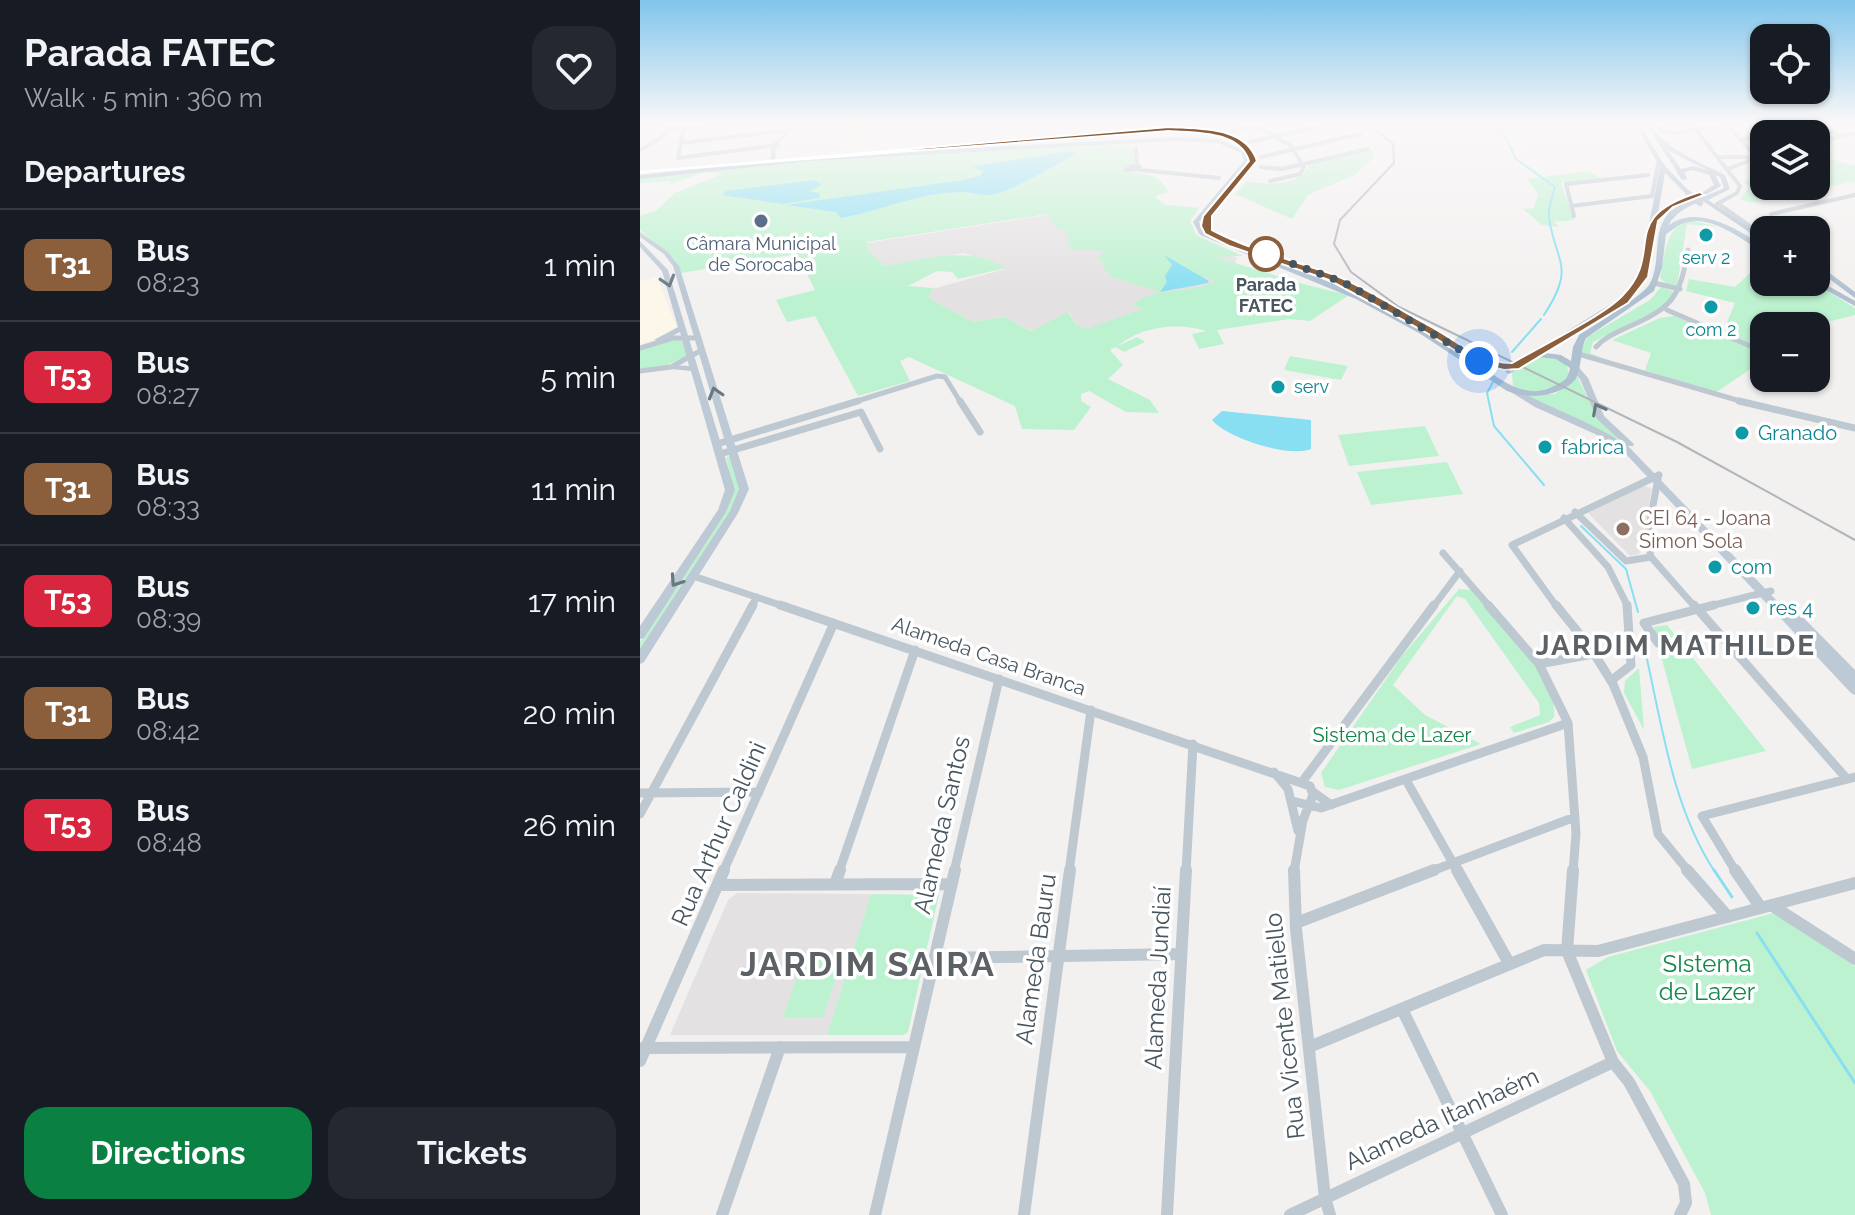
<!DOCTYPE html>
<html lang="en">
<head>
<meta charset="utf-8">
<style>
	body { margin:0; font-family:Raleway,sans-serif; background:#242831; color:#f1f3f6; height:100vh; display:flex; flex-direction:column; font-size:30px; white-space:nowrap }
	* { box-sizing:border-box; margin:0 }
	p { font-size:26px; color:#9ea1a6 }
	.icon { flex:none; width:44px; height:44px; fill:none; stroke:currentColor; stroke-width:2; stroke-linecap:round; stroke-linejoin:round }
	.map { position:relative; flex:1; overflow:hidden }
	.panel { display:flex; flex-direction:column; background:#171b24; width:640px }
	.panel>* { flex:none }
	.badge { padding:0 16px; border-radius:12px; font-size:28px; line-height:52px }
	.buttons { position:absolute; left:1110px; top:24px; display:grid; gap:16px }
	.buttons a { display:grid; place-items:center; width:80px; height:80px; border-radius:16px; background:#171b24; box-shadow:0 2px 6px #0004; font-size:40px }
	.you { position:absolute; width:40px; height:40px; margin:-20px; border:6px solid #fff; border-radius:50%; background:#1a73e8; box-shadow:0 0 0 12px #1a73e833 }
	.map>.badge { position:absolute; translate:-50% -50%; box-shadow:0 0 0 4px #fff }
	h2 { padding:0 24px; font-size:30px; line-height:72px }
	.round { display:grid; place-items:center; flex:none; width:84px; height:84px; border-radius:24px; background:#242831 }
	.head { display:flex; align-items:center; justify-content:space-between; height:136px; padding:0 24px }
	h1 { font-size:38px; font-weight:700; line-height:60px }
	.cta { display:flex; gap:16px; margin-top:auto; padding:16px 24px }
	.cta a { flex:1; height:92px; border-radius:24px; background:#0b8043; color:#fff; font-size:32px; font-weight:700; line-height:92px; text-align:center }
	.cta a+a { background:#242831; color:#f1f3f6 }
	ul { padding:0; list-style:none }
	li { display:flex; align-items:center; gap:24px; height:112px; padding:0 24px; border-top:2px solid #363941 }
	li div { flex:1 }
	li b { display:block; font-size:30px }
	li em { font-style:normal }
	li .badge { min-width:88px; font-weight:700; text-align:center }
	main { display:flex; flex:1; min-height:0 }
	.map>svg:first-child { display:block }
	.commercial { fill:#fdf7ea }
	.education { fill:#e4e1e2 }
	.green { fill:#bdf2d0; fill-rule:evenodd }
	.water { fill:#88dff2 }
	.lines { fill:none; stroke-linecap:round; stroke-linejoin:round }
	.stream-far1 { stroke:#88dff2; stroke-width:2 }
	.stream { stroke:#88dff2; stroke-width:3 }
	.minor-far4 { stroke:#bdc8d0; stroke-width:4 }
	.minor-far3 { stroke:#bdc8d0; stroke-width:5 }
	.minor-far2 { stroke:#bdc8d0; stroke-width:7 }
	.minor-far1 { stroke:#bdc8d0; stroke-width:9 }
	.minor { stroke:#bdc8d0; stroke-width:12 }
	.tertiary { fill:#bdc8d0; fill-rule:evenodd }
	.secondary { fill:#bdcad5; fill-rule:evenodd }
	.primary { fill:#afc1d1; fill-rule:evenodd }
	.rail { stroke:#b2b6bb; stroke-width:2 }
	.primary-bridge { stroke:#afc1d1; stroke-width:6 }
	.oneway { stroke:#6a7882 }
	.line { fill:#8b5e3c; stroke:#fff; stroke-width:2 }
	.walk { stroke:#47555f; stroke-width:8; stroke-dasharray:0 14.4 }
	.service-dot { fill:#5c6f8a; stroke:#fff; stroke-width:3 }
	.culture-dot { fill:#0f9aa8; stroke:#fff; stroke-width:3 }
	.stop-dot { fill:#fff; stroke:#8b5e3c; stroke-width:4 }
	.education-dot { fill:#8d6e63; stroke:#fff; stroke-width:3 }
	.labels { text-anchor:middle; stroke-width:7; stroke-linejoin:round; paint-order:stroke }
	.far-service-label { font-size:18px; fill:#4e5e75; stroke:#fff }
	.far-culture-label { font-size:18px; fill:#0d838f; stroke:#fff }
	.far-stop-label { font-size:18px; font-weight:bold; fill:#47555f; stroke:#fff }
	.culture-label { font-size:20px; fill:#0d838f; stroke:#fff; text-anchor:start }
	.education-label { font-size:20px; fill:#785e54; stroke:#fff; text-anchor:start }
	.street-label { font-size:20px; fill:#47555f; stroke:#fff }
	.park-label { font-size:20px; fill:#128748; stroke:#fff }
	.near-street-label { font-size:24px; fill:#47555f; stroke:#fff }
	.near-park-label { font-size:24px; fill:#128748; stroke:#fff }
	.district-label { font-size:28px; font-weight:bold; letter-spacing:2px; fill:#5c6166; stroke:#fff }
	.near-district-label { font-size:34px; font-weight:bold; letter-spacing:2px; fill:#5c6166; stroke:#fff }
</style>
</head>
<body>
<main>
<section class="panel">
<div class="head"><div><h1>Parada FATEC</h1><p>Walk · 5 min · 360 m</p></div><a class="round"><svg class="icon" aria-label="heart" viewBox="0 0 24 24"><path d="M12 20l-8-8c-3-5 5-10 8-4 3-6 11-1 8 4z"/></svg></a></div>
<h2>Departures</h2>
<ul>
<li><span class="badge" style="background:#8b5e3c;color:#fff">T31</span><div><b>Bus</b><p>08:23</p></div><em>1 min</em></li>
<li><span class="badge" style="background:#d7263d;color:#fff">T53</span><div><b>Bus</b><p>08:27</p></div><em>5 min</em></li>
<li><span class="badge" style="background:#8b5e3c;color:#fff">T31</span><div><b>Bus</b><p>08:33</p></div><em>11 min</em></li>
<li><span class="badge" style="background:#d7263d;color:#fff">T53</span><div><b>Bus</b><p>08:39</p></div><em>17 min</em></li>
<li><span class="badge" style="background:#8b5e3c;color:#fff">T31</span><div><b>Bus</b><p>08:42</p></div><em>20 min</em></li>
<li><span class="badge" style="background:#d7263d;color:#fff">T53</span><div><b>Bus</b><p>08:48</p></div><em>26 min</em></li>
</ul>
<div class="cta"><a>Directions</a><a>Tickets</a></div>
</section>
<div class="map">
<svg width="1215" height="1215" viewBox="0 0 1215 1215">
	<rect width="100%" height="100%" fill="#f3f0f0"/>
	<path class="commercial" d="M223,124L227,151L205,152L201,128Z
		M17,277L37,329L0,345V281Z"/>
	<path class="education" d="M528,192L514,197L526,205L559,208L550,221L556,235L597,258L595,264L572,296L446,329L436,325L429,312L392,331L364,317L333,322L287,298L292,289L365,269L324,253L245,266L231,257L227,243L400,216L493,193Z
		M1003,485L1012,489L999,554L990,556L948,513Z
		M97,893L231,894L187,1035H30L88,900Z"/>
	<path class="green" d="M487,144L494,149L495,162L485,171C503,175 519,171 528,192L514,196L525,205L559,208L550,221L556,235L603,256L573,257C619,269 663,286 709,295L670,321L649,319L577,330L584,344L559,349L552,334L566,331C538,322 501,326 478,346L497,337L505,342L484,352L475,347L470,350L483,365L468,379L510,400L519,413L486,412L449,391L441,394V401L451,407L434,430L382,429L375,406L269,357L260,361L270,381L218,396L175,316L147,322L136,300L175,290L157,254L41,273L35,260L0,230V216L17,210L35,193L82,174L65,172L30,184L31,181L0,183V178L177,160ZM407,214L416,228L426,231L430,249L464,251L457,259L463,261L462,266L472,277L520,292L527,283L525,276L532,264L526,256L549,272L576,281C551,295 515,286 493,304L503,309L447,329L436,325L428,312L391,331L364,317L333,322L288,298L293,288L268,286L297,271L312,272L318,279L366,268C328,245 287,259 245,266L229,252L227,242Z
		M734,150L733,158L716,174L668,195L652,219L595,194L607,181C628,185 660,187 670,164Z
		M1176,155L1215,166V181L1111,203L1100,199L1109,187L1104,182L1124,169V186H1176Z
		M949,171L960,178L921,183L934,220L914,222L919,227L902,225L883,209L894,208L898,194L887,179Z
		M1051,220L1078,227L1047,224L1037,285L1027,284L1020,278C1025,255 1025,226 1051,220Z
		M1124,260V282H1173L1215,308V315L1172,326H1124V350L1083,332L1095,303L1046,291L1049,279L1095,287Z
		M1021,287L1035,292L1024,307L953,342L950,353L972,362L941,352L947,337L1010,300Z
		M1034,316L1124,354V360L1075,393L1005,370L1011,353L972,340L1020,318Z
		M42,338L47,356L25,366L0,369V350Z
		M650,356L708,366L701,380L644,370Z
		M901,357L918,359L927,366L929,374C916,393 893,397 873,386L872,372Z
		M937,376L957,417L985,443L882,395L915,394Z
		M785,426L799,456L709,466L698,435Z
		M92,456L101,484L93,507L0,653V642L86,511L93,486L86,457Z
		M807,462L823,494L731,505L717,472Z
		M819,589L831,590C855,618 919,678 914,717L909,722L874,733L870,727L900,715L899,703L825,599L817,596L753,685L785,715L841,744L699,790L685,787L681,773L762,656Z
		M1027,625L1126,751L1052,769L1013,627Z
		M999,668L1004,730L984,693L985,681Z
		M231,894L299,895L268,1032L264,1035H187Z
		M1134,913L1215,966V1215H1071L1065,1193L1010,1091L977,1051L946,970L968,957Z
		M202,959L183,1017H143L163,960Z"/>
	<path class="water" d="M429,151L436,154C411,167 384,185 358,193C344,198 335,192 322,192C280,192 240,211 201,218L196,212L146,205L323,180L340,176L344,171L332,167Z
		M175,180L182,185L169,191L179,193L180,198L143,204L82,195L86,191Z
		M524,255L569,281L568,283L520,292L527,282L525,276L532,265Z
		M582,411L671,420V449C649,458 587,438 572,420Z"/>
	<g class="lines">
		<path class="stream-far1" d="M851,122L864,134L876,159L915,187C913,196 907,209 909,218C916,264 936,266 904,315
			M872,352L901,319
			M853,382L847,393L854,426L904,485
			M941,526L986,569L998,612
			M1002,637C1021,716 1030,804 1075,872"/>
		<path class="stream" d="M1074,870L1092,897
			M1117,933L1215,1083"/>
		<path class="minor-far4" d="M45,122L38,158L138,145
			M610,122L650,145L664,167L660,174L630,181
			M1014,122L1022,131L1033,133L1100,122
			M1085,122L1116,157
			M1170,124L1202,135
			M31,129L105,122
			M1056,130L1100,186L1097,193L1077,204
			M589,132L632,122
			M1127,134L1181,122
			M1100,140L1124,135
			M610,142L697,122
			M1176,142L1215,133
			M41,143L150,130
			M496,148L497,166
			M0,150L24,136L32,122
			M621,157L720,134
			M1077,157H1117
			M492,166H499L501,169L486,170Z
			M621,167L642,169L728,149
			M1088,169L1124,155
			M501,170L579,178
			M1080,205L1124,236
			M931,206L1012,196L1018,164
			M1131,214L1215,195
			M934,216L926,184L1008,175
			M1145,219L1169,230"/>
		<path class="minor-far3" d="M1014,283L1040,289
			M1027,310L1124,352
			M956,347C965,337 976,333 988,327C1032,308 1040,298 1048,250
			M0,348L33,338H58
			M935,353L1107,403
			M0,371L31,367L62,350
			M211,403L297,376L305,377L321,403"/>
		<path class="minor-far2" d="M320,401L340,432
			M1099,401L1215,428
			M77,444L218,401
			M80,454L221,412L240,449
			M935,512L986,561L1011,557
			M924,518L968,567L988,607
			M803,553L850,607
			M1011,557L1055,607
			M1011,557L1007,537L1018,479
			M53,576L146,607
			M111,607L117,597
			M793,607L820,571
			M917,607L872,545L1019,475
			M1066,607L1131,591"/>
		<path class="minor-far1" d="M140,605L670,786L673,795L663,820L654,872
			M848,605L899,664L928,723L936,834L933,872
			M916,605L950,647L973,684L1003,757L1018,834L1049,872
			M1054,605L1207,779
			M1018,643L1004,623L1074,605
			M899,664L953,654
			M972,680L991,665L987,605
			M634,772L648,789L658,831
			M766,780L818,872
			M662,782L794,605
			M673,792L691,805
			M0,793L119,792
			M652,801L681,808L928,723
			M0,814L113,605
			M83,872L194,623
			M199,872L275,650
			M314,872L359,679
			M429,872L451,710
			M546,872L553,744
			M789,872L935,817
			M1096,872L1062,816L1215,777"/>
		<path class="minor" d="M654,870L656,929L685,1198L690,1215
			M817,870L869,963
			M933,870L927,951L973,1062L989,1082L1044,1184L1046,1203L1040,1215
			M1047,870L1088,917
			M1095,870L1121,908
			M195,884L200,870
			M78,885L311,884
			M1131,905L1215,959
			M656,923L794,870
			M294,958L541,954
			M763,1011L862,1215
			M669,1047L904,950L958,951L1215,883
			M2,1048L274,1047
			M0,1061L84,870
			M82,1215L140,1047
			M235,1215L315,870
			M384,1215L430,870
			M527,1215L546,870
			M650,1215L973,1062"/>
		<path class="tertiary" d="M156,122H160L136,145L135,160L130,161L132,145Z"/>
		<path class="secondary" d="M551,122L558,125L559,122L564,123L559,129L551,126L539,131L536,129Z
			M0,232L28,252L39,266L109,489L98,513L4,662L0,664V649L90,511L99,489L33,266L24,254L0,237Z
			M0,241L28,270L95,490L86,512L4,638L0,639V626L78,510L85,490L51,371L31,369L27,367L31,365L49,366L40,332L21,342L14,340L38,327L22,271L0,247Z
			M930,364H936L948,378L964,416L994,444L993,446H988L1143,607L1148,605L1152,606L1215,670V695L1211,693L983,451L955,434L895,407L866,389L870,387H873C909,409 950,420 984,444L957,419L940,379L930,368Z"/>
		<path class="primary" d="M994,122H998L1025,166L1051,193L1046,194L1025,173L1007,277L987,302L905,353L921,355L931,361L933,347L939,335C953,326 1002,296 1009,285C1022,264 1011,234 1028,214C1042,199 1066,198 1084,188L1080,177L1075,175L1081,186L1067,194H1063V192L1074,185L1069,175L1053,170L1044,172L1047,179L1042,180L1005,122H1009C1029,152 1054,159 1085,175L1090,189L1068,200L1124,237V242L1063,201C1047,206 1036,212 1028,226C1057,203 1099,230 1124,247V252C1102,241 1075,216 1048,222C1039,223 1033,230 1026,234L1022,268L1014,291L946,338C940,351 942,364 937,376C935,382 928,386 923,389C905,398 886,398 867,391L779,333L716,299L560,235L553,222L604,161L601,153L578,143L535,141L170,161L0,179V175L170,157L535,137L579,139L605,151L610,161L559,222L565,233L722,295L785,329L833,361V357H839L852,362L874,364L981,298L999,277L1020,167ZM1028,150L1031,152L1067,170L1053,166L1041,169ZM898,357L916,359L930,368C928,379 924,381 914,386C885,402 857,377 834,361L851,368L866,369L865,371L869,374Z
			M544,126L592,136L589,138L544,130L452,138L449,136Z
			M1176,263L1215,292V298L1176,269Z
			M1176,279L1215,301V306L1173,283L1176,282Z"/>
		<path class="rail" d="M726,122L753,144L754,163L700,220L694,244L711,272L759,307L1037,442L1215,540"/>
		<path class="primary-bridge" d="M1048,193L1060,203"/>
	</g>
	<defs><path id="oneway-chevron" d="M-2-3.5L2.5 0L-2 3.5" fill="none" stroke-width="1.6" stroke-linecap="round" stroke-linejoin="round" transform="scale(2)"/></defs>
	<g class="oneway">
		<use href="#oneway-chevron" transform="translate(28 281) rotate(73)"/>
		<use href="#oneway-chevron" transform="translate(75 393) rotate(-107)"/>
		<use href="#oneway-chevron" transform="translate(958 409) rotate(-118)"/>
		<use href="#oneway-chevron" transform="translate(36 581) rotate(124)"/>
	</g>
	<linearGradient id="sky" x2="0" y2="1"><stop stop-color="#81c5ec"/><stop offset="0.42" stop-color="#faf8f8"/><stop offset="1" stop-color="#faf8f8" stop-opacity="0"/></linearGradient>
	<rect width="1215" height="292" fill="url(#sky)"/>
	<path class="line" d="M529,127C559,129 606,126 617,161L572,216V230C610,250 652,260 692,274C726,287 758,309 790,326C817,340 840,364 872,363C899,347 963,316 982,296C1027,251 974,218 1060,192L1064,195L1033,207L1018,221L1008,277L988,303L879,369L864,370L835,363L787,333L689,280L589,246L565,234L561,226L563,216L609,161C599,130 555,133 529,131L0,172Z"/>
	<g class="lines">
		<path class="walk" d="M626,254L705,283L839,361"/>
	</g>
	<circle class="service-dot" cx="121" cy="221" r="8"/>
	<g class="culture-dot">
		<circle cx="1066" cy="235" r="8"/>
		<circle cx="1071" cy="307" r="8"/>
		<circle cx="638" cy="387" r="8"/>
		<circle cx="1102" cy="433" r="8"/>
		<circle cx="905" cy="447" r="8"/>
		<circle cx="1075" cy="567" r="8"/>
		<circle cx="1113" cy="608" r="8"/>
	</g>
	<circle class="stop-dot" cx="626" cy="254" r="16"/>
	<circle class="education-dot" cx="983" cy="529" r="8"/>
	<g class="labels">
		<g class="far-service-label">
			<text x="121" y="250">Câmara Municipal<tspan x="121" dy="21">de Sorocaba</tspan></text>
		</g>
		<g class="far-culture-label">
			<text x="1066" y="264">serv 2</text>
			<text x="1071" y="336">com 2</text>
			<text x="654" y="393" text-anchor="start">serv</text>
		</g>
		<g class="far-stop-label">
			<text x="626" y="291">Parada<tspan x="626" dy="21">FATEC</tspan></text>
		</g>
		<g class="culture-label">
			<text x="1118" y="440">Granado</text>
			<text x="921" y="454">fabrica</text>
			<text x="1091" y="574">com</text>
			<text x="1129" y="615">res 4</text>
		</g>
		<g class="education-label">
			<text x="999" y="525">CEI 64 - Joana<tspan x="999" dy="23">Simon Sola</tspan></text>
		</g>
		<g class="street-label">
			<text transform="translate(349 656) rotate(19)" y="7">Alameda Casa Branca</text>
		</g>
		<g class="park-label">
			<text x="752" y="742">Sistema de Lazer</text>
		</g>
		<g class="near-street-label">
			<text transform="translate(302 825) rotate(-77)" y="8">Alameda Santos</text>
			<text transform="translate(79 834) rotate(-66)" y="8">Rua Arthur Caldini</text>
			<text transform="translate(396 959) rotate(-82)" y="8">Alameda Bauru</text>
			<text transform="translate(518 978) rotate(-87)" y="8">Alameda Jundiaí</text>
			<text transform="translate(645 1026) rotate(-96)" y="8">Rua Vicente Matiello</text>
			<text transform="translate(802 1119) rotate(-25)" y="8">Alameda Itanhaém</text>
		</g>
		<g class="near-park-label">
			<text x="1067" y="972">SIstema<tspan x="1067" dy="28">de Lazer</tspan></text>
		</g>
		<g class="district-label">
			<text x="1036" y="655">JARDIM MATHILDE</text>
		</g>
		<g class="near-district-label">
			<text x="228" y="976">JARDIM SAIRA</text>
		</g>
	</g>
</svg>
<div class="buttons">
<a><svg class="icon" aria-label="locate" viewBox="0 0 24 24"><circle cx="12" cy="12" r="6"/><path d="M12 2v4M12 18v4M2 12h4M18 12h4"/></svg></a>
<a><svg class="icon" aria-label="layers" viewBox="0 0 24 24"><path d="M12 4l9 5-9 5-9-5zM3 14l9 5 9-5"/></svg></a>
<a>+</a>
<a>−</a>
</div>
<div class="you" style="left:839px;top:361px"></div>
</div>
</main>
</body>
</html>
